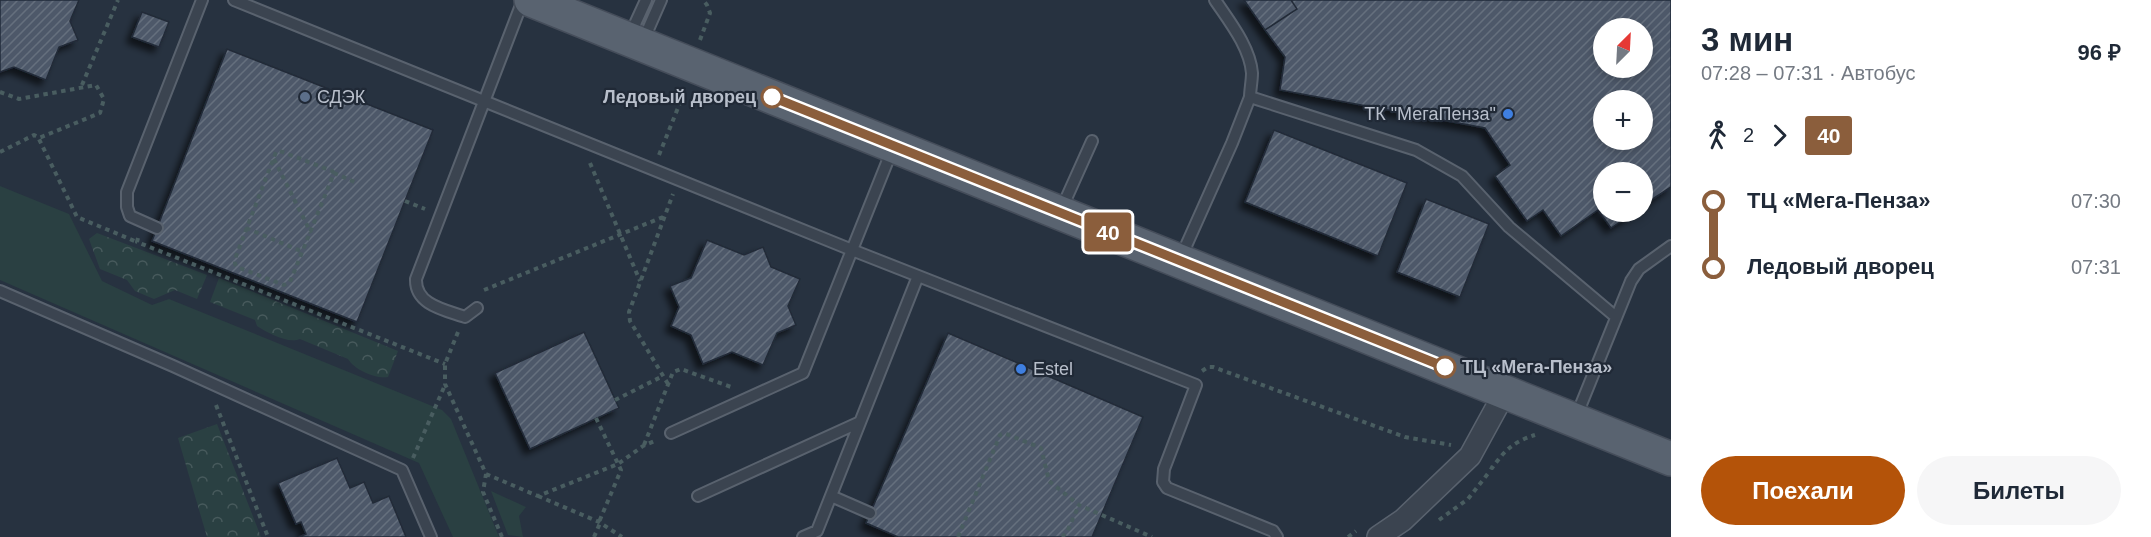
<!DOCTYPE html>
<html lang="ru">
<head>
<meta charset="utf-8">
<style>
	body { margin:0; font-family:Helvetica,sans-serif; background:#f6f6f7; color:#1f2937; height:100vh; display:flex; flex-direction:column; font-size:22px; white-space:nowrap }
	* { box-sizing:border-box; margin:0 }
	p { font-size:20px; color:#747a83 }
	.icon { flex:none; width:33px; height:33px; fill:none; stroke:currentColor; stroke-width:2; stroke-linecap:round; stroke-linejoin:round }
	.map { position:relative; flex:1; overflow:hidden }
	.drawer { display:flex; flex-direction:column; background:#fff; width:480px }
	.drawer>* { flex:none }
	.badge { padding:0 12px; border-radius:4px; font-size:21px; line-height:39px }
	.needle { width:39px; rotate:24deg }
	.buttons { position:absolute; left:1593px; top:18px; display:grid; gap:12px }
	.buttons a { display:grid; place-items:center; width:60px; height:60px; border-radius:50%; background:#fff; box-shadow:0 3px 9px #0003; font-size:30px }
	.map>.badge { position:absolute; translate:-50% -50%; box-shadow:0 0 0 3px #fff }
	.legs { display:flex; align-items:center; gap:9px; height:66px; padding:0 30px; font-size:20px }
	.legs p { margin-inline-start:auto }
	.summary { display:flex; align-items:center; justify-content:space-between; height:102px; padding:0 30px }
	h1 { font-size:33px; font-weight:800; line-height:45px }
	.button { display:flex; gap:12px; margin-top:auto; padding:12px 30px }
	.button a { flex:1; height:69px; border-radius:36px; background:#b45309; color:#fff; font-size:24px; font-weight:800; line-height:69px; text-align:center }
	.button a+a { background:#f6f6f7; color:#1f2937 }
	ul { padding:0 30px; list-style:none }
	li { display:flex; align-items:center; gap:21px; height:66px; font-size:22px }
	li i { display:grid; place-items:center; width:9px; height:100%; margin:0 8px; background:currentColor }
	li i::after { content:''; width:15px; height:15px; margin:-8px; border:4px solid; border-radius:50%; background:#fff }
	li p { margin-inline-start:auto }
	li:first-child i { background:linear-gradient(#0000 50%,currentColor 0) }
	li:last-child i { background:linear-gradient(currentColor 50%,#0000 0) }
	main { display:flex; flex:1; min-height:0 }
	.map>svg:first-child { display:block }
	.green { fill:#2a4042 }
	.forest { fill:url(#forest-crowns) }
	.building { fill:url(#building-hatch); stroke:#222b38; stroke-width:1.5; fill-rule:evenodd; filter:url(#shadow) }
	.lines { fill:none; stroke-linecap:round; stroke-linejoin:round }
	.lane-casing { stroke:#59626e; stroke-width:14 }
	.street-casing { stroke:#59626e; stroke-width:24 }
	.primary-casing { stroke:#454d5a; stroke-width:36 }
	.path { stroke:#495d60; stroke-width:4; stroke-dasharray:4.5 4.5; stroke-linecap:butt }
	.lane { stroke:#3b4450; stroke-width:10 }
	.street { stroke:#3b4450; stroke-width:21 }
	.primary { stroke:#596370; stroke-width:33 }
	.line-1-casing { stroke:#fff; stroke-width:14 }
	.line-1 { stroke:#8b5e3c; stroke-width:9 }
	.service-dot { fill:#5c6f8a; stroke:#202936; stroke-width:2 }
	.stop-1-dot { fill:#fff; stroke:#8b5e3c; stroke-width:3 }
	.shop-dot { fill:#3f7fe0; stroke:#202936; stroke-width:2 }
	.labels { text-anchor:middle; stroke-width:4.5; stroke-linejoin:round; paint-order:stroke }
	.poi-label { font-size:18px; fill:#b8bfcb; stroke:#202936; text-anchor:start }
	.stop-label { font-size:18px; font-weight:bold; fill:#b8bfcb; stroke:#202936; text-anchor:end }
</style>
</head>
<body>
<main>
<div class="map">
<svg width="1671" height="537" viewBox="0 0 1671 537">
	<defs>
		<pattern id="forest-crowns" width="20" height="18" patternUnits="userSpaceOnUse" patternTransform="scale(1.5)"><rect width="20" height="18" fill="#2a4042"/><path d="M2 6a3 3 0 1 1 6 0M12 15a3 3 0 1 1 6 0" fill="none" stroke="#475a5c"/></pattern>
		<pattern id="building-hatch" width="6" height="6" patternUnits="userSpaceOnUse" patternTransform="scale(1.5)"><rect width="6" height="6" fill="#4d5969"/><path d="M-1 1l2-2M0 6l6-6M5 7l2-2" fill="none" stroke="#656f7d"/></pattern>
		<filter id="shadow"><feDropShadow dx="-5.5" dy="5.5" stdDeviation="3" flood-color="#0009"/></filter>
	</defs>
	<rect width="100%" height="100%" fill="#273240"/>
	<path class="green" d="M0,186L69,214L102,281L152,305L169,299L442,410L451,419L499,537H453L419,463L0,280Z
		M491,491L526,507L519,516L523,537L508,535Z"/>
	<path class="forest" d="M97,233L207,275L197,299L175,290L154,299L135,291L127,280L100,269L89,239Z
		M219,278L398,351L388,377C375,379 355,370 348,359L300,339C288,344 268,333 257,326L255,320L210,302Z
		M217,424L261,537H207L178,438Z"/>
	<path class="building" d="M0,0H79L70,21L78,40L59,47L46,80L14,67L0,72Z
		M1244,0H1291L1297,9L1265,30Z
		M1291,0H1671V187L1642,206V172H1604V212H1635L1611,228L1598,210L1561,236L1543,210L1527,221L1495,176L1510,165L1485,128L1280,90L1285,57L1265,30L1297,9ZM1604,28H1642V68H1604ZM1604,100H1642V140H1604Z
		M142,12L169,22L159,47L132,37Z
		M227,49L433,130L357,322L152,241Z
		M1274,130L1407,183L1378,256L1245,202Z
		M1426,199L1489,224L1460,297L1397,272Z
		M707,240L744,255L763,247L771,267L800,279L788,306L796,325L777,333L763,365L732,352L703,364L691,335L671,326L679,307L670,286L691,278Z
		M584,332L619,408L530,449L495,373Z
		M948,333L1143,417L1092,537H898L866,523Z
		M337,458L350,488L364,482L373,503L389,496L406,537H299L306,534L301,522L296,524L278,483Z"/>
	<g class="lines">
		<g class="lane-casing">
			<path id="lane" d="M234,0L852,250L892,150
				M1215,0C1229,21 1250,47 1252,73C1252,81 1250,90 1250,97L1416,150L1462,176L1509,227L1616,317
				M630,35L646,0
				M643,41L661,0
				M1061,210L1092,141
				M157,228L130,216L127,207V192L202,0
				M1181,257L1232,143L1250,97
				M0,291L173,366L402,470L431,537
				M477,308L465,317C445,310 415,305 416,279L523,0
				M1576,417L1631,281L1639,269L1671,246
				M671,433L803,373L852,250L1196,385L1164,469L1163,482L1167,488L1273,531L1277,537
				M698,496L860,422
				M831,496L870,513
				M803,537L817,531L918,276"/>
		</g>
		<g class="street-casing">
			<path id="street" d="M1378,537L1403,520L1470,456L1505,392"/>
		</g>
		<g class="primary-casing">
			<path id="primary" d="M531,0L1671,459"/>
		</g>
		<path class="path" d="M700,40L710,13L707,5L703,0
			M82,85L118,0
			M0,92L19,99L96,85L104,99L100,113L39,138
			M0,152L34,135L38,137L77,217L137,242
			M659,155L684,93
			M274,159L311,233
			M590,163L640,281
			M334,173L332,171L280,151L276,152L236,256L235,264L237,267L284,285L290,282L334,173L357,183
			M405,201L425,209
			M246,228L303,252
			M138,238L137,242L445,364
			M484,290L663,217
			M458,332L445,364V384L486,474L483,492L502,537
			M1202,371L1208,367H1213L1405,437L1451,445
			M668,384L630,321L629,312L673,194
			M615,400L663,376
			M216,405L268,537
			M596,418L621,470L599,522
			M644,445L673,372L681,369L731,387
			M413,458L445,385
			M1490,467L1492,468C1505,450 1513,442 1535,435
			M486,474L538,496L618,464L643,446L657,440
			M538,496L599,522L622,537
			M1439,520L1468,499L1490,471
			M594,537L600,523
			M958,537L1000,435L1004,433L1041,448L1049,481L1079,505L1152,537
			M1062,537L1067,532L1079,505
			M1348,537L1356,531"/>
		<use href="#lane" class="lane"/>
		<use href="#street" class="street"/>
		<use href="#primary" class="primary"/>
	</g>
	<g class="lines">
		<g class="line-1-casing">
			<path id="line-1" d="M772,97L1445,367"/>
		</g>
		<use href="#line-1" class="line-1"/>
	</g>
	<circle class="service-dot" cx="305" cy="97" r="6"/>
	<g class="stop-1-dot">
		<circle cx="772" cy="97" r="10"/>
		<circle cx="1445" cy="367" r="10"/>
	</g>
	<g class="shop-dot">
		<circle cx="1508" cy="114" r="6"/>
		<circle cx="1021" cy="369" r="6"/>
	</g>
	<g class="labels">
		<g class="poi-label">
			<text x="317" y="103">СДЭК</text>
			<text x="1496" y="120" text-anchor="end">ТК "МегаПенза"</text>
			<text x="1033" y="375">Estel</text>
		</g>
		<g class="stop-label">
			<text x="756" y="103">Ледовый дворец</text>
			<text x="1462" y="373" text-anchor="start">ТЦ «Мега-Пенза»</text>
		</g>
	</g>
</svg>
<div class="buttons">
<a><svg class="needle" viewBox="-14 -14 28 28"><path d="M0-13l5 13h-10z" fill="#e53935"/><path d="M0 13l5-13h-10z" fill="#747a83"/></svg></a>
<a>+</a>
<a>−</a>
</div>
<b class="badge" style="left:1108px;top:232px;background:#8b5e3c;color:#fff">40</b>
</div>
<section class="drawer">
<div class="summary"><div><h1>3 мин</h1><p>07:28 – 07:31 · Автобус</p></div><b>96 ₽</b></div>
<div class="legs"><svg class="icon" aria-label="walk" viewBox="0 0 24 24"><circle cx="13" cy="4" r="2"/><path d="M13 8l-2 6 4 7M11 14l-3 7M7 12l3-4h3l4 4"/></svg>2<svg class="icon" aria-label="forward" viewBox="0 0 24 24"><path d="M9 5l7 7-7 7"/></svg><b class="badge" style="background:#8b5e3c;color:#fff">40</b></div>
<ul>
<li><i style="color:#8b5e3c"></i><b>ТЦ «Мега-Пенза»</b><p>07:30</p></li>
<li><i style="color:#8b5e3c"></i><b>Ледовый дворец</b><p>07:31</p></li>
</ul>
<div class="button"><a>Поехали</a><a>Билеты</a></div>
</section>
</main>
</body>
</html>
